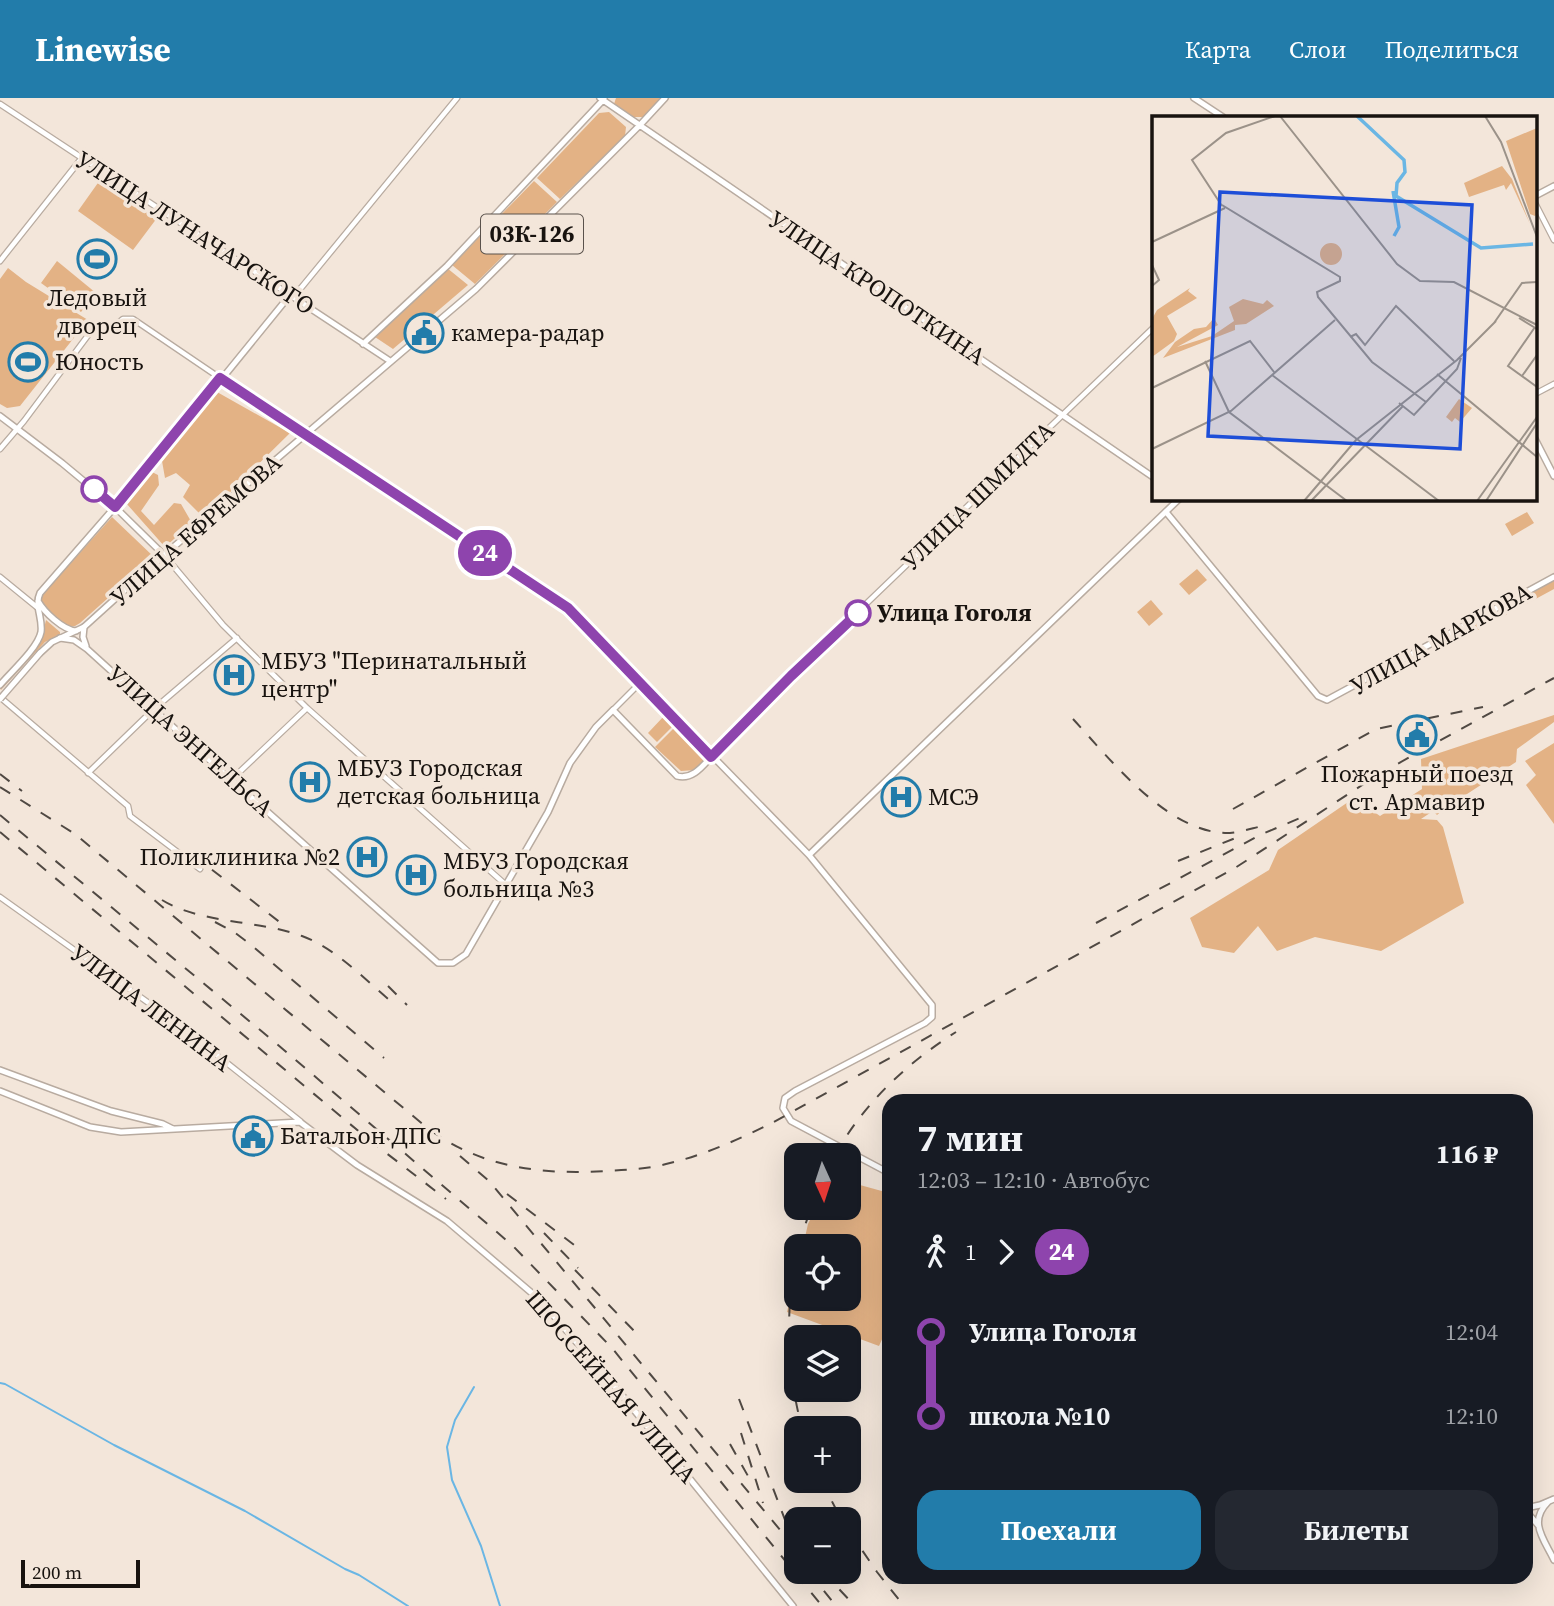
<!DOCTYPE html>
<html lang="ru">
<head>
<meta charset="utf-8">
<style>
	body { margin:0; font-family:"Source Serif 4",serif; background:#242831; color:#f1f3f6; height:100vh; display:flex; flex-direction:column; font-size:26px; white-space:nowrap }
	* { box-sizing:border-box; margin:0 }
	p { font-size:23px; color:#9ea1a6 }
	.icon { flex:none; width:38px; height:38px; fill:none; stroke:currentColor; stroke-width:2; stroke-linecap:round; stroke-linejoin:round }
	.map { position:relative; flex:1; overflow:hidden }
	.details { position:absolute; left:882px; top:996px; width:651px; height:490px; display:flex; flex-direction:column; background:#171b24; border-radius:21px; box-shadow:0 7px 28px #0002 }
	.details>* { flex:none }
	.badge { padding:0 14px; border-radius:23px; font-size:24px; line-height:46px }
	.needle { width:46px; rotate:177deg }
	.fabs { position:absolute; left:784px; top:1045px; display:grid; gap:14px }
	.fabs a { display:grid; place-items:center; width:77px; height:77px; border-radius:14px; background:#171b24; box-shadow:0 7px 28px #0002; font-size:35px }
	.scale { position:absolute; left:21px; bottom:18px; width:119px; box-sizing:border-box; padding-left:7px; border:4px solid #18130f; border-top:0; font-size:19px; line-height:24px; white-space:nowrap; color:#18130f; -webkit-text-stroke:5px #f3e6da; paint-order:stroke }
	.map>.badge { position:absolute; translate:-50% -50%; box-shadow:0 0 0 4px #fff }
	.legs { display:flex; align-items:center; gap:10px; height:77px; padding:0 35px; font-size:23px }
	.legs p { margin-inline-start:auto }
	.head { display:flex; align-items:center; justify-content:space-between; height:119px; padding:0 35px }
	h1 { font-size:38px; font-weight:700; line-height:52px }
	.cta { display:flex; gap:14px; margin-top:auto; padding:14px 35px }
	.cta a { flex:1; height:80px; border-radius:21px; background:#227caa; color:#fff; font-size:28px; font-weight:700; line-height:80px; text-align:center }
	.cta a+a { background:#242831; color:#f1f3f6 }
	ul { padding:0 35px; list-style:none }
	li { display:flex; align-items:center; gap:24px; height:84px; font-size:26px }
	li i { display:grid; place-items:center; width:10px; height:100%; margin:0 9px; background:currentColor }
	li i::after { content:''; width:18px; height:18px; margin:-9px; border:5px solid; border-radius:50%; background:#171b24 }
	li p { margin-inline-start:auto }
	li:first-child i { background:linear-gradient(#0000 50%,currentColor 0) }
	li:last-child i { background:linear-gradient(currentColor 50%,#0000 0) }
	header { display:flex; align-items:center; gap:42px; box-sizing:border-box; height:98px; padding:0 35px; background:#227caa; color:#fff }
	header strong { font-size:33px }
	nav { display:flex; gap:38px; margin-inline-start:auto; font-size:24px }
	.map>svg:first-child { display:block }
	.green { fill:#e3b285 }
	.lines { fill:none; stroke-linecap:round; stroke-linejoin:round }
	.stream { stroke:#6ab6e4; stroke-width:2 }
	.tertiary-casing { stroke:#b8aba0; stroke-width:7 }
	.secondary-casing { stroke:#b8aba0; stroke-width:8 }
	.primary-casing { stroke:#b8aba0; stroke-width:8 }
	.tertiary { stroke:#fff; stroke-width:4.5 }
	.secondary { stroke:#fff; stroke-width:5 }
	.primary { stroke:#fff; stroke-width:5 }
	.rail { stroke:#504943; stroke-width:2; stroke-dasharray:12 12; stroke-linecap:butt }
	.primary-bridge-casing { stroke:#b8aba0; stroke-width:8; stroke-linecap:butt }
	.primary-bridge { stroke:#fff; stroke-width:5 }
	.line-1-casing { stroke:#fff; stroke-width:16 }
	.line-1 { stroke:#8e44ad; stroke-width:10 }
	.stop-1-dot { fill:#fff; stroke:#8e44ad; stroke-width:3.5 }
	.labels { text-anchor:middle; stroke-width:7; stroke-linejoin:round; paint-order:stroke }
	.shield { fill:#f3e6da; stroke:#5a524c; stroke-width:2 }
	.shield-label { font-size:23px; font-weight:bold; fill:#18130f }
	.street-label { font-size:24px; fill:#18130f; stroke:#f3e6da }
	.poi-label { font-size:24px; fill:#18130f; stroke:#f3e6da; text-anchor:start }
	.stop-label { font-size:24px; font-weight:bold; fill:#18130f; stroke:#f3e6da; text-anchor:start }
	.inset-river { fill:none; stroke:#6ab6e4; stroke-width:3.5 }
	.inset-road { fill:none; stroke:#9b9289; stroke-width:2 }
	.view { fill:#1d4ed8; fill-opacity:0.15; stroke:#1d4ed8; stroke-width:3.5 }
	.inset-edge { fill:none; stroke:#18130f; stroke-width:3.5 }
</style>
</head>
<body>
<header>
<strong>Linewise</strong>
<nav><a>Карта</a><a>Слои</a><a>Поделиться</a></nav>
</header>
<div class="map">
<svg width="1554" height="1508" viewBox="0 0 1554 1508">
	<rect width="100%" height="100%" fill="#f3e6da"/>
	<path class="green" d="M616,0H663L647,19H634L614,6Z
		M609,14L626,29L625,38L560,101L537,80L599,15Z
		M100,82L157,120L133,152L78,113Z
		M534,83L557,104L475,186L452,167Z
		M57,163L96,195L81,214L41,185Z
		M8,170L26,184L88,222L20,308L7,310L0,306V181Z
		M447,170L468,187L393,251L375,239Z
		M217,294L290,335L204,420L183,399L190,387L176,375L165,380L162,363Z
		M152,374L158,377L159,387L141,413L154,427L174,405L181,406L192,425L165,449L126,405Z
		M1527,414L1534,425L1512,438L1505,426Z
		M112,419L154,459L80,525L75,528L67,529L43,509L41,505L42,497Z
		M1197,471L1207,482L1189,497L1179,486Z
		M1554,482V491L1476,533L1474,530L1475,527Z
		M1151,502L1163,516L1149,528L1137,514Z
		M46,522L60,534V537L45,544L1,592L0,590L41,543Z
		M1554,617V624L1517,651L1516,664L1464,698L1459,697L1437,717L1433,713L1421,721L1437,722L1443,729L1464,805L1381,853L1315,839L1277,853L1258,828L1234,855L1202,849L1190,820L1269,772L1278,752L1354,700L1380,718L1422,691L1421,661Z
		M664,618L674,627L657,644L648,635Z
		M676,628L707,660L695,672L681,673L655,649Z
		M1554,645V726L1526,687L1536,677L1525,663Z
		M849,1084L889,1095V1226L879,1248L787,1214L796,1176V1200H849V1148H803L808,1126L816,1110H849Z"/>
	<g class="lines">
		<path class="stream" d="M0,1285L5,1286L114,1347L245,1413L345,1471L359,1477L408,1508
			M474,1289L455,1322L447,1349L452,1382L481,1448L500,1508"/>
		<g class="tertiary-casing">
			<path id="tertiary" d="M0,6L290,197L301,190L457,0
				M1535,105L1554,142
				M0,163L81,61
				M1535,296L1554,286
				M0,351L24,323L95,228L99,227L111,231L123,221H133L220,280
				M165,458L223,527L307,610L506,787
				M0,479L38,510
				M1,600L128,708L130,718L200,771
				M613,612L640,585
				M712,659L791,578L1153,230
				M88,675L155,610L237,540
				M231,682L307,610
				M0,799L174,923L300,1023"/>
		</g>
		<g class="secondary-casing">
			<path id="secondary" d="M1535,341L1554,378
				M115,409L165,458
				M1166,414L1318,598L1327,602L1554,479
				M84,529L83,539L86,548
				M60,540L74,542L87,551L226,677L438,865H453L466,856L548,714L570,665L596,629L613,612L677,678C692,682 702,669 711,659"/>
		</g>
		<g class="primary-casing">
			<path id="primary" d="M600,0L1153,379
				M1194,0L1223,19
				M1535,98L1554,88
				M363,246L447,168L604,1
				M220,280L568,510L809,757L932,907V919L925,925L795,993L785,1000L783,1010L791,1023L889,1075
				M0,318L62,365L115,409
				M38,503C44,514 63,532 76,533
				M40,555L52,544L84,529L157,463L476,191L640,27L665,0
				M0,587C11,574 38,550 41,534C43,520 34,508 40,495L155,363L290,197L390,263
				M809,757L1179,401
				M0,972L111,1013L163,1026L173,1031
				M0,993L90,1029L121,1034L300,1024L357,1067L447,1123L540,1202L617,1291L793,1508
				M1548,1404C1528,1424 1544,1441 1554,1462
				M1526,1410L1540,1407L1554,1401
				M1526,1413L1538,1427"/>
		</g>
		<use href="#tertiary" class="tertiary"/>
		<use href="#secondary" class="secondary"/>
		<use href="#primary" class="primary"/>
		<path class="rail" d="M1073,621C1111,662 1169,737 1230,735C1242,734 1256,729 1267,727
			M0,676L22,693
			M0,689L75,736L425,1028C479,1070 541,1077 607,1073C627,1072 647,1071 666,1066C702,1058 737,1042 770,1026L1235,770L1379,676L1554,580
			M1233,711L1376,631L1483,609
			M0,717L277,946L512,1147L612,1250L822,1508
			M0,734L368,1041L446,1101
			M193,757L286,829
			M1178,763L1238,739
			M162,802C201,826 259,822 302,838C337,851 365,882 393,905
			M215,824L234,834L250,846L384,960
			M1096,825L1260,737L1300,720
			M388,888L407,907
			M835,1057C864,1005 907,965 956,934
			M460,1058L489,1083L796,1451
			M507,1096L582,1153
			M544,1135L578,1170
			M798,1148L811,1110
			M796,1159C785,1216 787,1274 802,1330
			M575,1172L639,1238
			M739,1301L790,1435
			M741,1335L763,1405
			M730,1346L748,1378
			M821,1382L841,1421
			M849,1433L877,1474L904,1508
			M809,1474L836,1508
			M823,1474L855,1508"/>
		<g class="primary-bridge-casing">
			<path id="primary-bridge" d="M0,601L40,555"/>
		</g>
		<use href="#primary-bridge" class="primary-bridge"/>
	</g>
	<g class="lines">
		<g class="line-1-casing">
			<path id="line-1" d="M94,391L115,409L220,280L568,510L711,659L791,578L858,515"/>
		</g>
		<use href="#line-1" class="line-1"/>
	</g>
	<defs>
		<g id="stadium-ring" transform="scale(2.0125)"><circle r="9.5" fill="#f3e6da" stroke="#227caa" stroke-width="1.5"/><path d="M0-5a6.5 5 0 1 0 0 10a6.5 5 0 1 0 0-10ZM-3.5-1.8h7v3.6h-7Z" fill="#227caa"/></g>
		<g id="civic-ring" transform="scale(2.0125)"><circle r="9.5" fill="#f3e6da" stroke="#227caa" stroke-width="1.5"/><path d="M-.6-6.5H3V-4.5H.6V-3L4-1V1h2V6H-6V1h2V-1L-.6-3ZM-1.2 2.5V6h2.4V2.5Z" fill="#227caa"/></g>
		<g id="hospital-ring" transform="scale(2.0125)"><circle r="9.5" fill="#f3e6da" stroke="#227caa" stroke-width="1.5"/><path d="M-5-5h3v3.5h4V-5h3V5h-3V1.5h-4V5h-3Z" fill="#227caa"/></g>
	</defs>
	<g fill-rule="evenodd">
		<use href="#stadium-ring" x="97" y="161"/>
		<use href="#civic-ring" x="424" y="235"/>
		<use href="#stadium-ring" x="28" y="264"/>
		<use href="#hospital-ring" x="234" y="577"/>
		<use href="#civic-ring" x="1417" y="637"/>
		<use href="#hospital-ring" x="310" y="684"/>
		<use href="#hospital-ring" x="901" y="699"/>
		<use href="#hospital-ring" x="367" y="759"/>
		<use href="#hospital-ring" x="416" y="777"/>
		<use href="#civic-ring" x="253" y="1038"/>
	</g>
	<g class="stop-1-dot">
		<circle cx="94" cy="391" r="12"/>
		<circle cx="858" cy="515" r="12"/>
	</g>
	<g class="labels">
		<rect class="shield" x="481" y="116.5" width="102" height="39" rx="5"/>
		<g class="shield-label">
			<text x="532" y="144">03К-126</text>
		</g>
		<g class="street-label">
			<text transform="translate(195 135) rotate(33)" y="8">УЛИЦА ЛУНАЧАРСКОГО</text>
			<text transform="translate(877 190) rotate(34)" y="8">УЛИЦА КРОПОТКИНА</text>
			<text transform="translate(978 398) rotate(-44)" y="8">УЛИЦА ШМИДТА</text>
			<text transform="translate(196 432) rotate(-41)" y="8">УЛИЦА ЕФРЕМОВА</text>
			<text transform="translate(1441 541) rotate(-29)" y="8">УЛИЦА МАРКОВА</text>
			<text transform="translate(190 643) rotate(42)" y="8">УЛИЦА ЭНГЕЛЬСА</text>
			<text transform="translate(151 910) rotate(37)" y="8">УЛИЦА ЛЕНИНА</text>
			<text transform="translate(611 1289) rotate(49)" y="8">ШОССЕЙНАЯ УЛИЦА</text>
		</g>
		<g class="poi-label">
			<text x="97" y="208" text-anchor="middle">Ледовый<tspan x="97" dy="28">дворец</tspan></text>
			<text x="451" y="243">камера-радар</text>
			<text x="55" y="272">Юность</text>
			<text x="261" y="571">МБУЗ "Перинатальный<tspan x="261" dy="28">центр"</tspan></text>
			<text x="337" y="678">МБУЗ Городская<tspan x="337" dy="28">детская больница</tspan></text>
			<text x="1417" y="684" text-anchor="middle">Пожарный поезд<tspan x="1417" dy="28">ст. Армавир</tspan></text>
			<text x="928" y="707">МСЭ</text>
			<text x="340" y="767" text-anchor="end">Поликлиника №2</text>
			<text x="443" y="771">МБУЗ Городская<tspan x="443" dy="28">больница №3</tspan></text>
			<text x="280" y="1046">Батальон ДПС</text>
		</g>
		<g class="stop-label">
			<text x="877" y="523">Улица Гоголя</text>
		</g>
	</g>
	<g transform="translate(1152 18)">
		<rect width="385" height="385" fill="#f3e6da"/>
		<path d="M385,12V98L383,100L378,98L354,25ZM350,50L360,63L378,108L359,67L354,74L352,69L317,81L312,67ZM168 138a11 11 0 1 1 22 0a11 11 0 1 1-22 0ZM38,172L36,175L45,182L15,200L25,218L22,225L0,241V203L5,194ZM91,183L111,188L115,184L122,190L94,208L83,209V214L11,242L23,226L42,213L54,211L62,202L66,209L25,231L60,220L82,205L77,191ZM307,283L320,292L308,306L303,302L300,306L294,301Z" fill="#e3b285"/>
		<path class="inset-river" d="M205,0L252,44L253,56L245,67L244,80L329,132L381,128M241,75L247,111L242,120"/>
		<path class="inset-road" d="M128,0L245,148L268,165L302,166L385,209M333,0L349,26L385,121M70,89L188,161V165L165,176L166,181L220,246L274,286M70,90L40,44L74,17L123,0M0,126L73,92M0,149L7,164L0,170M367,202L385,213M342,207L370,167L385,166M383,211L356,250L385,271M198,221L204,218L213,229L244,190L302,245M53,245L77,296L195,385M285,258L385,341M120,259L287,385M370,260L385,239M0,272L98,225L122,256M247,287L262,299L305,253L309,242M0,333L79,295L183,204M152,385L204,324L305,244L344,205M159,385L251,290M325,385L385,301M334,385L385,307"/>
		<path class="view" d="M68,76L320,89L308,333L56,320Z"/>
		<rect width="385" height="385" class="inset-edge"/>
	</g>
</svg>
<div class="fabs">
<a><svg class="needle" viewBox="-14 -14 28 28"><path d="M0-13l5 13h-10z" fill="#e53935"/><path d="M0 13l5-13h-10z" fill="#9ea1a6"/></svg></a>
<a><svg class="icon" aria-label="locate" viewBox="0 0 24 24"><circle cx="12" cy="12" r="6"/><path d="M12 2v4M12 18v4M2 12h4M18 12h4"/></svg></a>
<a><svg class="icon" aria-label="layers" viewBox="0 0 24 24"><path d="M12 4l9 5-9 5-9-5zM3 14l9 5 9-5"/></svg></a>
<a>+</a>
<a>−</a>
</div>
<div class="scale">200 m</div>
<b class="badge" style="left:485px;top:455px;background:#8e44ad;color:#fff">24</b>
<section class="details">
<div class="head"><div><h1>7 мин</h1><p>12:03 – 12:10 · Автобус</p></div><b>116 ₽</b></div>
<div class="legs"><svg class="icon" aria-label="walk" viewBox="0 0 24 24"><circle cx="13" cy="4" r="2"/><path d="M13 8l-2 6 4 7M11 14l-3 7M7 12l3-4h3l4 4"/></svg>1<svg class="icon" aria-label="forward" viewBox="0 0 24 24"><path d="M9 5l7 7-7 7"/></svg><b class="badge" style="background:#8e44ad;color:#fff">24</b></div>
<ul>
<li><i style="color:#8e44ad"></i><b>Улица Гоголя</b><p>12:04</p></li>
<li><i style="color:#8e44ad"></i><b>школа №10</b><p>12:10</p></li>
</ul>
<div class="cta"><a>Поехали</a><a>Билеты</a></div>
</section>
</div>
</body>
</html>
